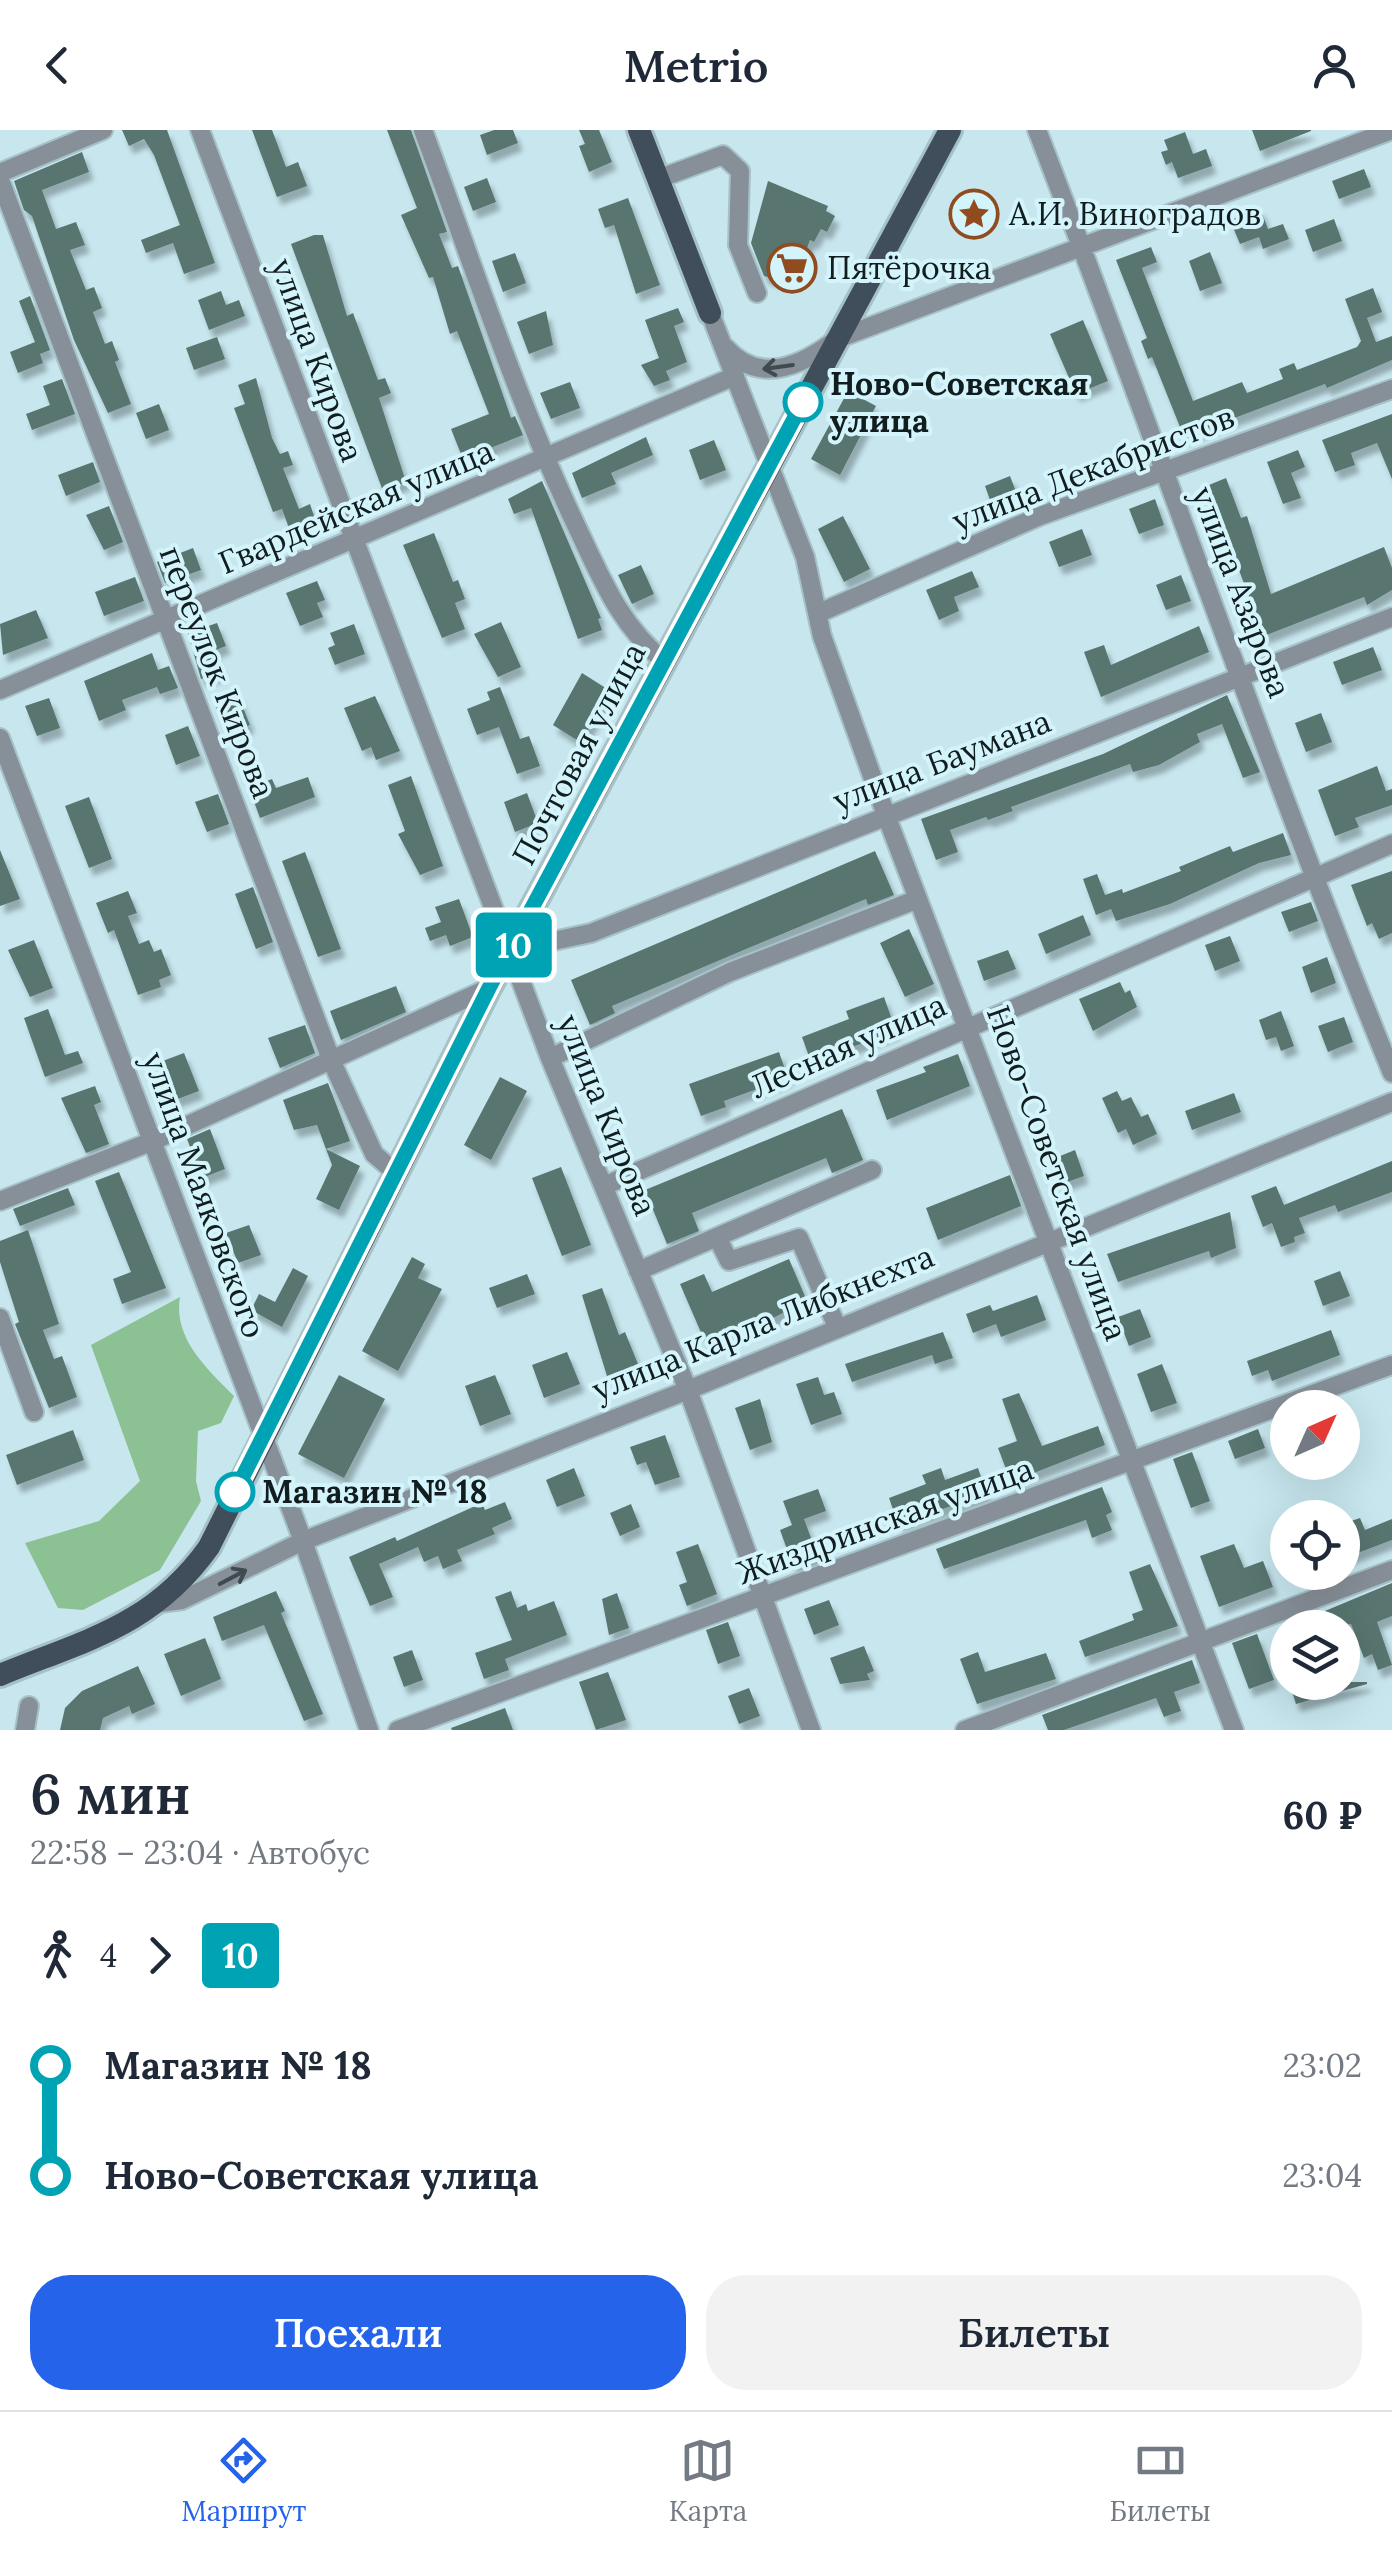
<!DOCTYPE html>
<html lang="ru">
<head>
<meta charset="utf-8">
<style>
	body { margin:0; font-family:Lora,serif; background:#f2f2f3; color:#1f2937; height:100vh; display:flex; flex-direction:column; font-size:38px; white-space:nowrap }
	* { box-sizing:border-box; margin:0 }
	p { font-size:32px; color:#747a83 }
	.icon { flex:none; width:55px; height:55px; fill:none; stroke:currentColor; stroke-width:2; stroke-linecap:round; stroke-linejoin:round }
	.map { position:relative; height:1600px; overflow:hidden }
	.panel { display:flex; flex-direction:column; background:#fff; flex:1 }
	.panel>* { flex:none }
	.badge { padding:0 20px; border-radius:8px; font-size:35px; line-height:65px }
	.needle { width:65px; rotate:45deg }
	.tools { position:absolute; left:1270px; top:1260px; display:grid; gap:20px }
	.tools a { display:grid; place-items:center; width:90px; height:90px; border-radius:50%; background:#fff; box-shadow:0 10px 40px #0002; font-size:50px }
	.map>.badge { position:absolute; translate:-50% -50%; box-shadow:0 0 0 5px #fff }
	.legs { display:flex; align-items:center; gap:15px; height:110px; padding:0 30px; font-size:32px }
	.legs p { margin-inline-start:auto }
	.summary { display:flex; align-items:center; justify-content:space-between; height:170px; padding:0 30px }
	h1 { font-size:55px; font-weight:600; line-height:75px }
	.primary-button { display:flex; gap:20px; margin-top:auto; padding:20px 30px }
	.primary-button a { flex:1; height:115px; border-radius:40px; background:#2563eb; color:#fff; font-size:40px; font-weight:600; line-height:115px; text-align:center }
	.primary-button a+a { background:#f2f2f3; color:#1f2937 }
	ul { padding:0 30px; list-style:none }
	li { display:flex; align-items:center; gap:35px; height:110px; font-size:38px }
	li i { display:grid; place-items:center; width:15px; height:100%; margin:0 12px; background:currentColor }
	li i::after { content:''; width:25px; height:25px; margin:-12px; border:8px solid; border-radius:50%; background:#fff }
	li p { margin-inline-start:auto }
	li:first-child i { background:linear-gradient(#0000 50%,currentColor 0) }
	li:last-child i { background:linear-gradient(currentColor 50%,#0000 0) }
	header { display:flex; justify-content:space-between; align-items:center; height:130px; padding:0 30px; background:#fff; font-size:45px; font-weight:600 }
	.menu { display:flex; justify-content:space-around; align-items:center; height:140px; border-top:2px solid #e0e1e3; background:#fff; font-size:28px; color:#747a83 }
	.menu a { display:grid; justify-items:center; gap:5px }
	.menu .selected { color:#2563eb }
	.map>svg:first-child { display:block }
	.green { fill:#8cc194 }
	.building { fill:#58756f; filter:url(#shadow) }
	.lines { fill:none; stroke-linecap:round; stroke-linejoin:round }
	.minor-casing { stroke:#a6c2c9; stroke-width:22 }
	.major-casing { stroke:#a6c2c9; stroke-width:28 }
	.minor { stroke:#878f98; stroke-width:18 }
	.major { stroke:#404e5c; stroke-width:22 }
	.oneway { stroke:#404b4f }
	.line-1-casing { stroke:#fff; stroke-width:22 }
	.line-1 { stroke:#00a3b4; stroke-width:15 }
	.stop-1-dot { fill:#fff; stroke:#00a3b4; stroke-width:5 }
	.labels { text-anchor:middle; stroke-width:8; stroke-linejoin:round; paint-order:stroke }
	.poi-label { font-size:32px; fill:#111d1f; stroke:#d4f4fc; text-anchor:start }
	.street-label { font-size:32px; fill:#111d1f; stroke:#d4f4fc }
	.stop-label { font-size:32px; font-weight:bold; fill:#111d1f; stroke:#d4f4fc; text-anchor:start }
</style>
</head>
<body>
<header><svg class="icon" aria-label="back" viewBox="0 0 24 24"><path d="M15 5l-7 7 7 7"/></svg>Metrio<svg class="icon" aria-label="person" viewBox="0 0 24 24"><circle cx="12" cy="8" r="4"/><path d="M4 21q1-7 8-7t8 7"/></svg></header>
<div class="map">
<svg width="1392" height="1600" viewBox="0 0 1392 1600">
	<defs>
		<filter id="shadow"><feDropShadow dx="4.5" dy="8" stdDeviation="2.5" flood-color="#0004"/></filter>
	</defs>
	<rect width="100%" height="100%" fill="#c7e6ee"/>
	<path class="green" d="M180,1167C173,1208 206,1238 234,1266L221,1293L198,1301L196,1351L201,1371L160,1440L83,1480L58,1478L25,1413L99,1391L140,1351L91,1215Z"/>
	<path class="building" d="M122,0H167L215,133L184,144L173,113L146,123L141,110L180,95L154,25L144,9L129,16Z
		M252,0H272L286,37L298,32L307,56L277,67Z
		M387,0H411L447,102L439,104L452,138L458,136L511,288L515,286L523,305L463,329L451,299L489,284L457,201L450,204L433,147L429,148L401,85L417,78Z
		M494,0H513L518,13L487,25L480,5Z
		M579,0H599L612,32L589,42L579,16L585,14Z
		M1252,0H1311V1L1260,21Z
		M1185,2L1193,24L1206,19L1212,36L1178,48L1172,32L1166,35L1161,22L1168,20L1164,10Z
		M82,22L89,42L42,60L56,99L76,92L85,115L70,120L86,160L94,157L102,178L93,182L105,214L112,211L119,230L115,232L131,274L108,283L74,210L32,86L24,80L14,51Z
		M1364,39L1371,57L1339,69L1332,51Z
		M487,48L496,72L473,81L464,57Z
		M768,51L828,76L826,81L835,86L827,102L821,99L814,112L810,110L796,148L785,143L781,151L764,146L751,113Z
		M628,68L660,155L636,164L614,95L605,98L598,79Z
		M1260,78L1268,99L1283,94L1289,109L1263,119L1259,107L1240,114L1230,90Z
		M1334,89L1342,111L1313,122L1305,100Z
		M314,105H323L347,186L353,183L378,250L385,248L391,263L379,268L406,352L383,361L291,114Z
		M1151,117L1157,132L1142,138L1193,271L1242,252L1247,263L1283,249L1279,239L1294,233L1297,240L1357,217L1361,211L1345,169L1373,158L1382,182L1367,188L1376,212L1392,206V230L1327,258L1325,254L1184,307L1152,227L1148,229L1141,211L1147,208L1116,130Z
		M1210,122L1222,153L1200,161L1189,131Z
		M515,123L526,153L503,162L492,131Z
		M221,161L226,175L239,170L245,186L209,200L198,170Z
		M30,166L50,220L40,224L43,233L18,243L10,222L35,212L19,171Z
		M678,178L684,192L674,196L687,232L666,241L670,250L654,256L641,235L659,228L645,190Z
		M546,181L553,215L529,224L517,192Z
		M1083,190L1108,251L1076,264L1050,204Z
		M217,207L225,229L194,240L186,218Z
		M256,248L272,308L280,324L288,321L293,335L283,338L299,379L310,374L315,389L289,398L282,379L273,382L234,278L245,274L238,255Z
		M62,249L75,284L32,300L26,284L50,275L43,256Z
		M570,252L580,278L551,289L540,263Z
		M848,261L876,276L840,345L811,329Z
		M159,274L169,300L146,309L136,283Z
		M1392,284V349L1377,313L1351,323L1355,335L1335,342L1322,310Z
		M646,307L653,325L611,343L616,354L582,368L572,343Z
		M714,310L726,340L700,350L689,320Z
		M1298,320L1305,337L1291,343L1301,368L1283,374L1267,332Z
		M93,332L100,352L66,366L58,345Z
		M1010,346L1020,372L994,381L985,356Z
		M1226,348L1241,388L1247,386L1271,464L1384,417L1392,438V460L1367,475L1364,467L1264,506L1234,427L1229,429L1204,357Z
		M542,351L601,488L598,489L602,500L578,509L531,378L514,384L508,369Z
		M1155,369L1164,395L1139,404L1129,379Z
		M109,376L123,412L104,420L86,385Z
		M843,386L870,439L844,452L818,399Z
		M1082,399L1092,425L1059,437L1049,412Z
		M434,403L453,452L458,450L465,469L455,473L465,499L442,508L403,415Z
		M193,418L201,440L165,453L157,432Z
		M641,435L654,464L632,474L618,445Z
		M972,441L979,457L954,467L959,481L939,490L926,460Z
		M1181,445L1191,471L1166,480L1156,455Z
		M135,447L144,471L104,486L95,462Z
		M317,451L325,470L317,473L323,487L300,496L286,463Z
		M36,480L48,508L3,525L0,494Z
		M501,492L521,537L498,547L474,504Z
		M217,493L226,516L213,521L221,543L201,549L188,503Z
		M354,494L365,524L335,535L328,518L335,515L330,503Z
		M1199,496L1209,522L1101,567L1084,522L1104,515L1111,535Z
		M1373,517L1382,540L1342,555L1333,532Z
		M152,523L158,540L169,536L178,558L160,564L157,557L122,570L126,580L99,591L84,551Z
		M582,543L612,562L580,612L553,595Z
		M500,557L520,609L529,606L540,636L517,644L499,597L477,605L467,579L490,570L487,562Z
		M238,565L250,595L226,604L215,574Z
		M1227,565L1260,642L1243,648L1222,594L1197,604L1200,612L1159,635L1133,642L1130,634L1011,677L1013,681L988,690L986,687L950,700L958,722L936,730L921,689L1103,624Z
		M375,566L400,621L376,630L371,617L362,621L344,578Z
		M49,568L60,598L37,606L25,576Z
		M1321,583L1332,612L1306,622L1295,593Z
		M188,596L200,626L176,635L165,605Z
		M1377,636L1386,661L1392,659V675L1355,688L1359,697L1335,706L1318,660Z
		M411,646L443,736L420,745L398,704L405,701L388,655Z
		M308,647L315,667L260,688L249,658L272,649L276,658Z
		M527,663L538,693L515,702L504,672Z
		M218,664L229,694L207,702L195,672Z
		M89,667L112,729L89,738L65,676Z
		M1283,703L1291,725L1259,733L1170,774L1116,791L1111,779L1096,785L1083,749L1097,744L1105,765L1122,759L1123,763L1181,741L1179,737L1230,716L1233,722Z
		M0,720L20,769L0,776Z
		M875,721L894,765L868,775L866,769L746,819L612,876L615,883L590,895L571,850Z
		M305,722L341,819L318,827L282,731Z
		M1392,741V803L1379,809L1372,793L1367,796L1351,755Z
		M253,757L273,812L256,819L235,764Z
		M128,761L137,783L128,786L139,814L149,810L154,822L161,819L171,845L159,850L161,857L138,865L114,800L108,803L96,773Z
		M459,769L473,807L450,816L446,805L430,811L425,798L441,792L435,777Z
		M1311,772L1318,791L1289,802L1281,782Z
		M1083,785L1091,805L1046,824L1038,804Z
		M909,799L934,854L905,867L880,813Z
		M1230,806L1240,831L1215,841L1205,815Z
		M34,810L53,858L30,867L8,820Z
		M1008,820L1016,839L984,851L977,831Z
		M1327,827L1336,853L1311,863L1302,837Z
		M1120,852L1125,863L1130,860L1137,877L1093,901L1079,869Z
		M396,856L406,882L341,910L330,881Z
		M884,867L896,901L811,932L802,907L849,889L846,881Z
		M48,879L65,925L78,921L83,933L45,947L24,888Z
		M1281,881L1294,916L1281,921L1276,907L1266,910L1259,890Z
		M1344,887L1353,912L1328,922L1318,896Z
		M305,895L315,923L280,938L268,908Z
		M779,922L788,948L724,971L726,977L701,986L689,954Z
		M184,923L199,961L175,970L160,932Z
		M958,924L970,956L887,990L876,960L926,942L923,937Z
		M500,947L527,961L491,1030L464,1015Z
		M328,953L350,1011L326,1019L360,1036L339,1080L316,1069L332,1035L317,995L294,1000L283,970Z
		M95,956L101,972L94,975L109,1014L86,1023L61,968Z
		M1117,961L1122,971L1131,967L1141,987L1148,984L1157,1004L1133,1015L1126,999L1118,1003L1102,968Z
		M1234,963L1241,982L1192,1000L1185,981Z
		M842,979L863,1030L832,1043L826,1028L692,1083L699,1101L667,1114L645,1060Z
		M210,999L225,1039L202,1048L187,1009Z
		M1075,1020L1084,1046L1059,1055L1050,1030Z
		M1392,1031V1062L1338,1082L1335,1075L1299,1088L1305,1103L1294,1107L1295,1112L1281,1117L1272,1093L1263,1097L1251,1066L1276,1056L1284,1075Z
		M561,1037L591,1115L562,1126L532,1048Z
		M119,1042L166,1158L122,1174L113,1149L131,1142L95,1051Z
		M1010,1045L1021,1076L938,1110L926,1078Z
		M68,1058L75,1075L20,1096L13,1079Z
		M1230,1082L1236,1118L1211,1128L1209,1121L1118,1152L1107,1124Z
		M249,1095L261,1125L238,1133L226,1103Z
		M28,1100L59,1194L43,1200L54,1229L62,1226L77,1267L49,1278L15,1194L19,1192L0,1132V1111Z
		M412,1127L425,1134L418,1148L442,1159L398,1241L362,1221Z
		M789,1129L807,1171L749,1200L706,1214L680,1154L704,1144L712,1162Z
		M293,1138L308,1146L282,1197L251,1180L259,1164L275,1172Z
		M1340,1141L1350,1166L1323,1176L1314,1151Z
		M527,1144L535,1164L497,1178L489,1158Z
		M602,1158L619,1205L625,1202L638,1234L607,1246L582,1165Z
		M1037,1165L1046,1190L1001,1207L996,1194L973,1203L966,1184L990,1175L993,1181Z
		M1140,1179L1151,1207L1129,1216L1118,1187Z
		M1331,1200L1340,1225L1272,1251L1268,1240L1252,1246L1247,1231Z
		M943,1202L953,1228L935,1234L932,1225L852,1252L845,1234Z
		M567,1222L580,1254L544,1268L532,1235Z
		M1162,1234L1177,1273L1151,1282L1137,1244Z
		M339,1245L385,1269L344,1348L298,1324Z
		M495,1245L511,1284L480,1296L465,1256Z
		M818,1247L824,1265L834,1262L842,1284L811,1295L796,1254Z
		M1019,1263L1042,1316L1098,1296L1105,1315L1011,1352L998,1318L1017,1311L1002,1269Z
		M760,1269L772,1312L750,1320L735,1278Z
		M1258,1299L1265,1318L1235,1329L1228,1311Z
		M73,1300L84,1330L17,1355L6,1325Z
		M665,1305L680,1347L655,1355L646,1332L637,1335L630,1317Z
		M1192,1322L1210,1371L1191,1378L1173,1329Z
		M574,1338L585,1366L557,1377L546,1350Z
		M941,1338L945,1350L978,1338L987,1364L898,1394L889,1368L926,1354L922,1345Z
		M1102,1357L1112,1382L1106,1385L1112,1400L1092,1408L1086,1390L944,1439L936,1419Z
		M818,1359L826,1381L804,1389L818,1427L793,1436L780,1400L792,1395L783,1371Z
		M505,1372L512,1389L492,1398L495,1404L457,1420L462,1431L443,1439L438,1426L424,1432L418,1417L379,1434L393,1467L370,1476L349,1427L395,1407L397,1411L482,1373L485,1380Z
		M631,1374L640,1397L620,1406L610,1383Z
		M1360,1388L1365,1400L1392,1389V1410L1342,1429V1394Z
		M698,1414L717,1464L687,1476L679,1455L687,1452L676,1422Z
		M1234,1414L1244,1438L1263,1431L1273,1457L1219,1477L1200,1426Z
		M1150,1434L1178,1496L1085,1527L1079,1511L1134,1490L1132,1484L1143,1480L1129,1442Z
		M1392,1453V1486L1377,1492L1392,1535L1378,1540L1372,1524L1364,1528L1351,1494L1317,1498L1313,1486Z
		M276,1461L285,1481L281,1483L323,1584L304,1591L264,1495L222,1511L213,1487Z
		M511,1461L517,1478L526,1474L528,1481L554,1471L567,1505L505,1529L509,1540L484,1549L475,1523L512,1510L495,1467Z
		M617,1463L629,1498L609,1505L602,1469Z
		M829,1470L839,1495L814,1505L804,1479Z
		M728,1492L740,1526L718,1534L706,1500Z
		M1257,1504L1274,1550L1249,1559L1232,1513Z
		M205,1508L221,1549L181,1566L164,1524Z
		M864,1516L874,1541L867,1544L870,1550L840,1554L830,1528Z
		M412,1520L423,1550L404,1557L393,1527Z
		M978,1522L985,1542L1046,1523L1056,1549L977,1574L960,1529Z
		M1192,1530L1200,1553L1174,1562L1181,1581L1164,1587L1156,1568L1064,1600H1048L1042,1585Z
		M138,1536L155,1574L132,1584L129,1576L103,1588L100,1600H60L65,1578L82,1561Z
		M608,1542L626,1590L596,1600L579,1552Z
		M1289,1552H1367V1554L1296,1574Z
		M749,1558L760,1586L739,1594L728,1566Z
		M505,1578L513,1600H452L451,1598Z"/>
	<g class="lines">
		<g class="minor-casing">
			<path id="minor" d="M200,0L550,928L688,1260L811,1600
				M423,0C472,131 515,266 575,393C600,445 619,495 665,532
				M1037,0C1158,313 1265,632 1392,943
				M0,43L103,0
				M658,49L723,25L740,41L738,115L757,163
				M0,50L332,932L374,1024L397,1044
				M710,183L805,427L822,506L886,685L1234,1600
				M726,218C760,256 803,235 837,209L1392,0
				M819,483L1040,386L1392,259
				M0,560L735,246
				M0,608L303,1411L369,1600
				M511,820L591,803L1392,487
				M550,928L730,842L918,769
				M604,1056L1392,714
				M0,1071L153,1011L489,858
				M717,1107L729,1131L799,1108L837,1197
				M638,1141L872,1040
				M0,1188L34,1282
				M160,1473L182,1470L303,1411L688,1260L1392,972
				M25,1600L29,1576
				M398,1600L1392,1235
				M965,1600L1392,1440"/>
		</g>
		<g class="major-casing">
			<path id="major" d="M639,0L710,183
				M0,1545C85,1510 153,1496 209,1417L489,858L950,0"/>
		</g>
		<use href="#minor" class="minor"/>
		<use href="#major" class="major"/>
	</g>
	<defs><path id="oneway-shaft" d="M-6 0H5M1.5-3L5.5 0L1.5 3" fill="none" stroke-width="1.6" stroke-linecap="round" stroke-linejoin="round" transform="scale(2.5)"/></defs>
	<g class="oneway">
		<use href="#oneway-shaft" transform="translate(778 237) rotate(172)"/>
		<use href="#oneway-shaft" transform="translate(233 1447) rotate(-28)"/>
	</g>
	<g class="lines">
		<g class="line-1-casing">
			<path id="line-1" d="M235,1362L489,858L803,272"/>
		</g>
		<use href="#line-1" class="line-1"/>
	</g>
	<defs>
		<g id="sight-ring" transform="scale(2.5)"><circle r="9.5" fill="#d4f4fc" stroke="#904b1f" stroke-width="1.5"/><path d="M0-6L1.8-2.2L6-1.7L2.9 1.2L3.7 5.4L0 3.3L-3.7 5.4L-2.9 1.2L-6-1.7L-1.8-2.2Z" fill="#904b1f"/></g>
		<g id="supermarket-ring" transform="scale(2.5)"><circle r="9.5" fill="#d4f4fc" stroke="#904b1f" stroke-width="1.5"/><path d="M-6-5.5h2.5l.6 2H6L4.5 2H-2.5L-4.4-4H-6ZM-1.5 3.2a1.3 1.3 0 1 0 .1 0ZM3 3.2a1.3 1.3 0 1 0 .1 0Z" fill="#904b1f"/></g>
	</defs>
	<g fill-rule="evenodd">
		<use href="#sight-ring" x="974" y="84"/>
		<use href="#supermarket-ring" x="792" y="138"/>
	</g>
	<g class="stop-1-dot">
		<circle cx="803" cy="272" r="18"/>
		<circle cx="235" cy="1362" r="18"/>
	</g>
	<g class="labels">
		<g class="poi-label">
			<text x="1009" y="95">А.И. Виноградов</text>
			<text x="827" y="149">Пятёрочка</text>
		</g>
		<g class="street-label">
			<text transform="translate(317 230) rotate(70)" y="11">улица Кирова</text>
			<text transform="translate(1093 339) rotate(-21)" y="11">улица Декабристов</text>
			<text transform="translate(356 377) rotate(-23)" y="11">Гвардейская улица</text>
			<text transform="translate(1241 462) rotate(69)" y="11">улица Азарова</text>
			<text transform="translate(217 542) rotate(69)" y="11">переулок Кирова</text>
			<text transform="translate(579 624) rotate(-62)" y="11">Почтовая улица</text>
			<text transform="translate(942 631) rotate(-21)" y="11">улица Баумана</text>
			<text transform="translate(848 916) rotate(-24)" y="11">Лесная улица</text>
			<text transform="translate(607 985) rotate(68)" y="11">улица Кирова</text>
			<text transform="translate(1057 1043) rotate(70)" y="11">Ново-Советская улица</text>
			<text transform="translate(204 1065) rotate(70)" y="11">улица Маяковского</text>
			<text transform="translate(763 1193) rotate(-22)" y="11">улица Карла Либкнехта</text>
			<text transform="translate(885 1391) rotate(-20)" y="11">Жиздринская улица</text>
		</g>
		<g class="stop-label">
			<text x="830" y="265">Ново-Советская<tspan x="830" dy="37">улица</tspan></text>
			<text x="262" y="1373">Магазин № 18</text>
		</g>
	</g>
</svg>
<div class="tools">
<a><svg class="needle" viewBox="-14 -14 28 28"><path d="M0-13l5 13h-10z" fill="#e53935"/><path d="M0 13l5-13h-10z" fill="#747a83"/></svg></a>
<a><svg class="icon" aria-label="locate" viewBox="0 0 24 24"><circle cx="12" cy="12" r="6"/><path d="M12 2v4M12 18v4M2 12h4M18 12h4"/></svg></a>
<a><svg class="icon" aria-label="layers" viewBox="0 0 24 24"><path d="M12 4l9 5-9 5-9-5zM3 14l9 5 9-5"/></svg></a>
</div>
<b class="badge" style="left:514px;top:815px;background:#00a3b4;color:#fff">10</b>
</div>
<section class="panel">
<div class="summary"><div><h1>6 мин</h1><p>22:58 – 23:04 · Автобус</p></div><b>60 ₽</b></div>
<div class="legs"><svg class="icon" aria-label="walk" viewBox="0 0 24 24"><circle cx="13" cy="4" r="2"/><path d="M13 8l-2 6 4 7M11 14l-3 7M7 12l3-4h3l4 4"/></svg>4<svg class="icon" aria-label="forward" viewBox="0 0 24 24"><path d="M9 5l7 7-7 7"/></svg><b class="badge" style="background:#00a3b4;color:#fff">10</b></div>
<ul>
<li><i style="color:#00a3b4"></i><b>Магазин № 18</b><p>23:02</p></li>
<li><i style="color:#00a3b4"></i><b>Ново-Советская улица</b><p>23:04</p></li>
</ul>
<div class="primary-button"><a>Поехали</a><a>Билеты</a></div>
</section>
<nav class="menu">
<a class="selected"><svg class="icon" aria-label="directions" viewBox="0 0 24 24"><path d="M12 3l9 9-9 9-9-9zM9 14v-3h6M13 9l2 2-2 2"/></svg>Маршрут</a>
<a><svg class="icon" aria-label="map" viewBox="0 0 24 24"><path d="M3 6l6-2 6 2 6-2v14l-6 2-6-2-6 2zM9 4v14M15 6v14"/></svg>Карта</a>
<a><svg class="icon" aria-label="tickets" viewBox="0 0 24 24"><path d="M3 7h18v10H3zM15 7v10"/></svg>Билеты</a>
</nav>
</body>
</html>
